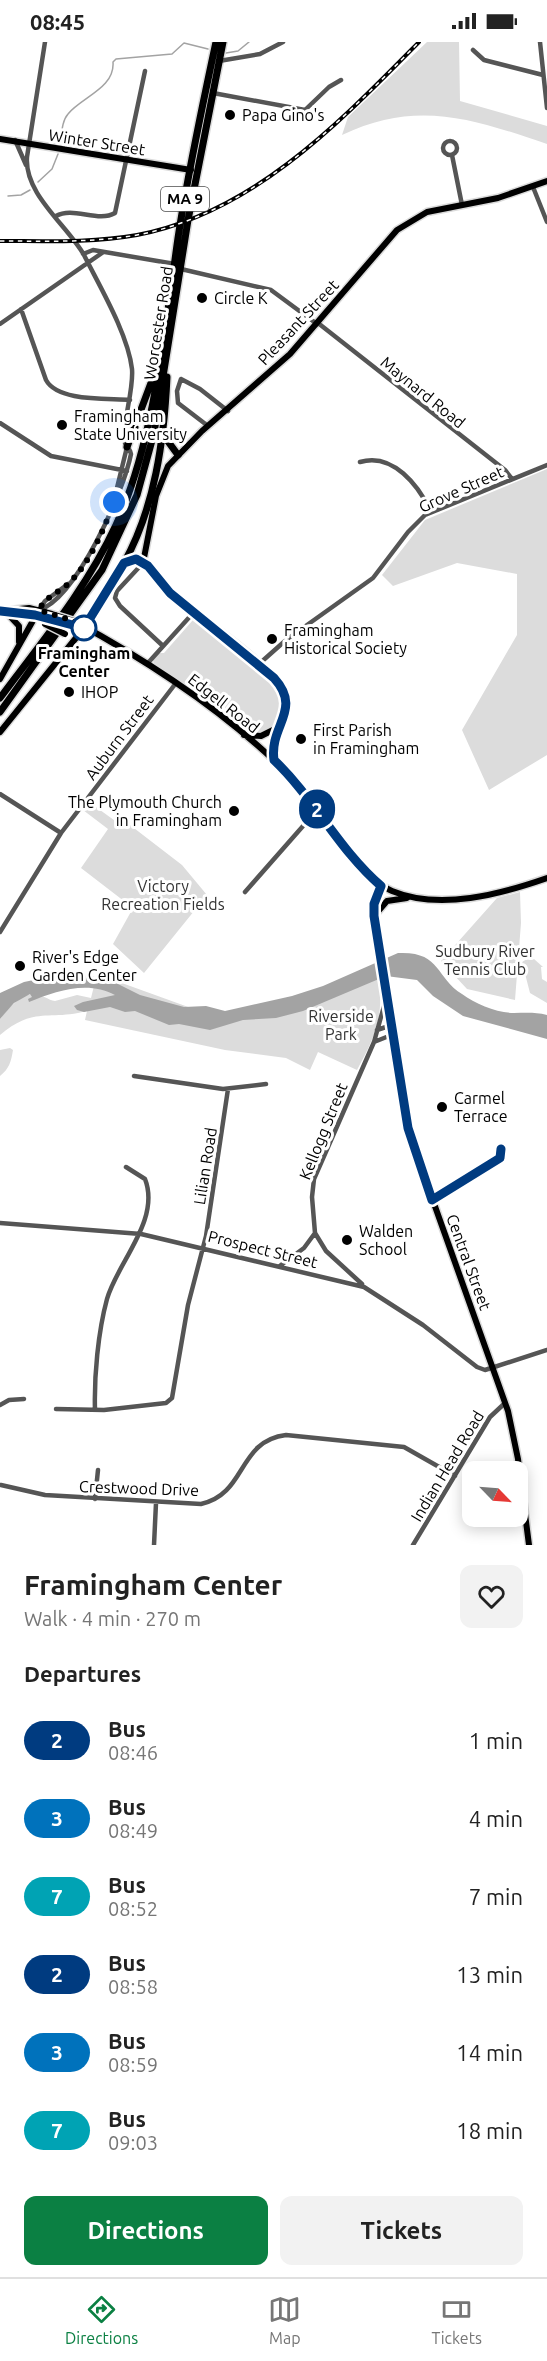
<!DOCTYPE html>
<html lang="en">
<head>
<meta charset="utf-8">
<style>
	body { margin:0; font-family:Ubuntu,sans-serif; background:#f2f2f2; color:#222; height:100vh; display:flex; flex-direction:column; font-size:22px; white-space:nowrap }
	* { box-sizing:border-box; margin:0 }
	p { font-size:20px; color:#767676 }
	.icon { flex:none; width:33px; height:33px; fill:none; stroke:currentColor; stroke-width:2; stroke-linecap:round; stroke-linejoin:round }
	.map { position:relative; height:1503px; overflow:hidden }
	.drawer { display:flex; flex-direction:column; background:#fff; flex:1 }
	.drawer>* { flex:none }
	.badge { padding:0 12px; border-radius:20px; font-size:21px; line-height:39px }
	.needle { width:39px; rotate:115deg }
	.fabs { position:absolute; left:462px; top:1419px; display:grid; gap:12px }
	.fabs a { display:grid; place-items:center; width:66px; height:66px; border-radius:12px; background:#fff; box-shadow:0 3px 15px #0003; font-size:30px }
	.you { position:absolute; width:30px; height:30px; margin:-15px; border:4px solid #fff; border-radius:50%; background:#1a73e8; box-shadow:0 0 0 9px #1a73e833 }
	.map>.badge { position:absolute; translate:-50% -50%; box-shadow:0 0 0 3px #fff }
	h2 { padding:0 24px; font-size:22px; line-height:54px }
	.round { display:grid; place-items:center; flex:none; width:63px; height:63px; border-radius:12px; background:#f2f2f2 }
	.summary { display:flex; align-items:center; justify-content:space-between; height:102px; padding:0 24px }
	h1 { font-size:28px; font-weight:700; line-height:45px }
	.cta { display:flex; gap:12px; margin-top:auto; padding:12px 24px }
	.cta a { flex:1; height:69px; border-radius:12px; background:#0b8043; color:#fff; font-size:24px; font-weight:700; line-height:69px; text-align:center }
	.cta a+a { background:#f2f2f2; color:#222 }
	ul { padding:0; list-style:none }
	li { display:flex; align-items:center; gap:18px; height:78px; padding:0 24px }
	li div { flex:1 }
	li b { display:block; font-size:22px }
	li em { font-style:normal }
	li .badge { min-width:66px; font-weight:700; text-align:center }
	.status { display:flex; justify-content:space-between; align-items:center; height:42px; padding:0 30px; background:#fff; direction:ltr }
	.status svg { height:16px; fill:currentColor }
	.tabs { display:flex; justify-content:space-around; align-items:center; height:84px; border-top:2px solid #e0e0e0; background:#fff; font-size:16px; color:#767676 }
	.tabs a { display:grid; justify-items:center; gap:3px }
	.tabs .on { color:#0b8043 }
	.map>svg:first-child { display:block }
	.green { fill:#dcdcdc }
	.water { fill:#a3a3a3 }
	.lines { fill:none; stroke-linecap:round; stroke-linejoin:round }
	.stream { stroke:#a3a3a3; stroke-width:1.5 }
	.major-casing { stroke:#dbdbdb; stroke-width:9 }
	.highway-casing { stroke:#dbdbdb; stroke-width:10 }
	.minor { stroke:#555; stroke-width:4.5 }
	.major { stroke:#000; stroke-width:6 }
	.highway { stroke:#000; stroke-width:7 }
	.rail-casing { stroke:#000; stroke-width:4 }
	.rail { stroke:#fff; stroke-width:1.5; stroke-dasharray:4.5; stroke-linecap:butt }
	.major-bridge-casing { stroke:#dbdbdb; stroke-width:9; stroke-linecap:butt }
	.major-bridge { stroke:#000; stroke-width:6 }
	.line-casing { stroke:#fff; stroke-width:14 }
	.line { stroke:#003b80; stroke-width:9 }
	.walk { stroke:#000; stroke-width:6; stroke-dasharray:0 10.8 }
	.poi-dot { fill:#000; stroke:#fff; stroke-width:2 }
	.stop-dot { fill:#fff; stroke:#003b80; stroke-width:3 }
	.labels { text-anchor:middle; stroke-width:6; stroke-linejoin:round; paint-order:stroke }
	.shield { fill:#fff; stroke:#4c4c4c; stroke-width:1.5 }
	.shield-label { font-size:15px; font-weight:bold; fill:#000 }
	.poi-label { font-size:16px; fill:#000; stroke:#fff; text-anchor:start }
	.street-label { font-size:16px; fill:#000; stroke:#fff }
	.stop-label { font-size:16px; font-weight:bold; fill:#000; stroke:#fff }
	.park-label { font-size:16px; fill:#333; stroke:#fff }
</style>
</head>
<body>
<div class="status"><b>08:45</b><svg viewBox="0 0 49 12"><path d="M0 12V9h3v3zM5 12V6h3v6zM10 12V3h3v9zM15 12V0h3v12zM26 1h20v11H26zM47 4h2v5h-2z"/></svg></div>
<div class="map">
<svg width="547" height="1503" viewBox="0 0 547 1503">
	<rect width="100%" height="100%" fill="#fff"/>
	<path class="green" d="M427,0H459L460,59L547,84V102C473,77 417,57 342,93L348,75Z
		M547,427V713L489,748L462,688L517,593V532L457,521L393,544L382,533L425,478Z
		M198,577C218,593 264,625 277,643C292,666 275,698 246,689L154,621L152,617L157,611H164L193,578Z
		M89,760L118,781L130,783L182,823L207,853L144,931L113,902L133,866L81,826L108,787L83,768Z
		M520,850L521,881L515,958L467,947L441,919L497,856Z
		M527,917H534L543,925H541L542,937L547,940V961L530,951L522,920Z
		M376,921C385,967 380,986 357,1028L318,1010L310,1028L286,1016L225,1008L85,978L87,969C49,979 34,964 0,993V977C9,967 21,950 36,952C43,953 48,958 55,959L77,953L91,956L97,932L191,966L216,971L329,951Z
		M10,1006L13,1008C11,1020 9,1027 0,1034V1008Z"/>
	<path class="water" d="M398,911C441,909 435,935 462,952C476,962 497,971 514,971C526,971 535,970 547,973V997L463,974L433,954L417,938L386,934L303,969L276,976L243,978L210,988L179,982L169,983L135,969L125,970L110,965L84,970L77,968L74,964L83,960L115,953C88,938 55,949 29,960L28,957L32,955L30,952L14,961L0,977V951L24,940L68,931L108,937L140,953L184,965L206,964L225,969L292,954L323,944Z"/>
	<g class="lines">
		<path class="stream" d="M226,11L238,9L249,0
			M60,104C62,94 61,80 68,72C82,55 115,46 113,20L116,17L172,12L184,1L208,7
			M38,140L52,127L58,112
			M8,154L21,153L30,148"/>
		<g class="major-casing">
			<path id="major" d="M0,97L191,128
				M143,521L156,454L168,424L202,389L290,312L397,188L427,170L498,156L547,139
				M0,569L29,566L52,572
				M6,570L19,584V600
				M13,570L49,577
				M74,579C148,619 224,669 284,728C316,759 354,833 392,849C440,869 501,852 547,836
				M0,637L39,568
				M0,690L84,586L124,521L136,517C152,524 158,541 171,552C195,572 281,629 287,656C291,677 270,693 274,718
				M244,693L261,694L277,686
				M381,844L374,862V874L411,1097L508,1369L518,1417L529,1503
				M374,874L387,859L407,856"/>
		</g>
		<g class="highway-casing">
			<path id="highway" d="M164,394L178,413
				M127,405L151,341
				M124,521C155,465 164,399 167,335
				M0,656C41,601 87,546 116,483C154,400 165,287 178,196C188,130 202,65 216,0
				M0,670L102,528L137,453L154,391L188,178L223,0"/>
		</g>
		<path class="minor" d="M540,0L547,66
			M473,8L484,18L543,33
			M219,19L260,12L283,0
			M213,51L305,68L329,45L341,38
			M15,98L26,123
			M443 106a7 7 0 1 1 14 0a7 7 0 1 1-14 0Z
			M452,113L462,163
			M533,145L547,180
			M56,174C73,164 98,181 115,171L145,29
			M83,212L93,208L175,222
			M181,227L271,248L317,282
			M21,267L46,338C58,360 108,356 130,358
			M318,281L505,428L512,437
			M0,282L102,211
			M0,381L51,414L127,429
			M208,384L178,361L177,349L181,337L200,347L228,369
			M360,420C393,410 419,444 431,470
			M114,458L127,405
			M143,521L117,549L115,556L120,564L162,603
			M39,568C76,557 124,449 131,412C130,406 126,406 125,401C121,383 134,350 132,327C128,292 100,245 84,213C67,183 24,152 27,115L45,0
			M39,568L45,559L68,542
			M147,622L194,570
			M259,622L286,598L373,536L408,490L425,473L547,423
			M0,752L61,791
			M245,850L318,767
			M0,890L61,791L176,641
			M377,988L392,983
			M374,1000L394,992
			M134,1034L223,1047L266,1042
			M0,1181L141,1192L364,1245L423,1283L477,1325L485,1328L547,1308
			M315,1191L326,1209L362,1242
			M281,1223L304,1206L315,1191L312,1155L314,1137L374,1000L386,957
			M0,1363L9,1358L24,1357
			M56,1367L104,1368L166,1361L172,1356L188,1263L206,1194L228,1047
			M95,1368C94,1335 98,1290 107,1257C117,1221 161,1178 145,1137L126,1125
			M1,1443L45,1453L201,1462C247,1452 237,1399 286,1393L404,1405L455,1434
			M95,1457L98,1428
			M154,1503L156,1461
			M413,1503L490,1375L505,1361"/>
		<use href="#major" class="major"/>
		<use href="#highway" class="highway"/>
		<g class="rail-casing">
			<path id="rail" d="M0,199C45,199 92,201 137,193C253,171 339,81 419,0"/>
		</g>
		<use href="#rail" class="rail"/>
		<g class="major-bridge-casing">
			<path id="major-bridge" d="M52,572L74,579
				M49,577L71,584
				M45,582L65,592"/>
		</g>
		<use href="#major-bridge" class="major-bridge"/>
	</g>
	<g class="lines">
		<g class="line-casing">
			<path id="line" d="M0,569L35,573L84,586L124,521L136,517L148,524L170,551L274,636C303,668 269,683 274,718C314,756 339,808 381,844L374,862V874L408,1086L432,1158L500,1116L501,1107"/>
		</g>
		<use href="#line" class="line"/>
		<path class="walk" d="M84,586L74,579L39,568C46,554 60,550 70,540C91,519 104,487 114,460"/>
	</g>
	<g class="poi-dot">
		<circle cx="230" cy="73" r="6"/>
		<circle cx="202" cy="256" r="6"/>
		<circle cx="62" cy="383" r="6"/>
		<circle cx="272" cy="597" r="6"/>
		<circle cx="69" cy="650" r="6"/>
		<circle cx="301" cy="697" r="6"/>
		<circle cx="234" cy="769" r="6"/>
		<circle cx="20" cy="924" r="6"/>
		<circle cx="442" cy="1065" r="6"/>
		<circle cx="347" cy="1198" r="6"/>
	</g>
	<circle class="stop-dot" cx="84" cy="586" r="12"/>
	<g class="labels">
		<rect class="shield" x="161" y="145" width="48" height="24" rx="4.5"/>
		<g class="shield-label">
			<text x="185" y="162">MA 9</text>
		</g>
		<g class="poi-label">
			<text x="242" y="79">Papa Gino's</text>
			<text x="214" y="262">Circle K</text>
			<text x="74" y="380">Framingham<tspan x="74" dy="18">State University</tspan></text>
			<text x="284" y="594">Framingham<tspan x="284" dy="18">Historical Society</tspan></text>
			<text x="81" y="656">IHOP</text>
			<text x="313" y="694">First Parish<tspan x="313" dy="18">in Framingham</tspan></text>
			<text x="222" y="766" text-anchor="end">The Plymouth Church<tspan x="222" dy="18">in Framingham</tspan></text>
			<text x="32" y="921">River's Edge<tspan x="32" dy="18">Garden Center</tspan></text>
			<text x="454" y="1062">Carmel<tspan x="454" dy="18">Terrace</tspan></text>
			<text x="359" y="1195">Walden<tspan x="359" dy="18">School</tspan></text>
		</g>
		<g class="street-label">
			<text transform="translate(97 100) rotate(9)" y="6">Winter Street</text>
			<text transform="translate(298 280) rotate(-47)" y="6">Pleasant Street</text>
			<text transform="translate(158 281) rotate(-81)" y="6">Worcester Road</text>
			<text transform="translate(423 350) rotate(39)" y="6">Maynard Road</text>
			<text transform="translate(461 447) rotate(-24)" y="6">Grove Street</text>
			<text transform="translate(224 661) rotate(38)" y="6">Edgell Road</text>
			<text transform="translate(119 695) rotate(-53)" y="6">Auburn Street</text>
			<text transform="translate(323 1089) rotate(-68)" y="6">Kellogg Street</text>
			<text transform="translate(205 1124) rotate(-81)" y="6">Lilian Road</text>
			<text transform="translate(263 1207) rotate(14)" y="6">Prospect Street</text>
			<text transform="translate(469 1220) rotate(70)" y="6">Central Street</text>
			<text transform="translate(447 1424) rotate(-59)" y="6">Indian Head Road</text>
			<text transform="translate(139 1446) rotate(2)" y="6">Crestwood Drive</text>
		</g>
		<g class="stop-label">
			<text x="84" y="617">Framingham<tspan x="84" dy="18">Center</tspan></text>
		</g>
		<g class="park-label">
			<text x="163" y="850">Victory<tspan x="163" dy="18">Recreation Fields</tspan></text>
			<text x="485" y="915">Sudbury River<tspan x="485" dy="18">Tennis Club</tspan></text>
			<text x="341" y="980">Riverside<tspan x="341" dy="18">Park</tspan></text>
		</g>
	</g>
</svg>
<div class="fabs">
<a><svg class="needle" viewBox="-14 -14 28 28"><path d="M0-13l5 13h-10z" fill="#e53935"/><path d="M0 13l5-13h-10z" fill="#767676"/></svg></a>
</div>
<div class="you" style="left:114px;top:460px"></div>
<b class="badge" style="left:317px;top:767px;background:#003b80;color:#fff">2</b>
</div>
<section class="drawer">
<div class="summary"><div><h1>Framingham Center</h1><p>Walk · 4 min · 270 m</p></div><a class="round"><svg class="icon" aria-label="heart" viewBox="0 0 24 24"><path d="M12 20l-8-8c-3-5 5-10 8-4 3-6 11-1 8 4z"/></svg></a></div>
<h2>Departures</h2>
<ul>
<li><span class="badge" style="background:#003b80;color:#fff">2</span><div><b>Bus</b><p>08:46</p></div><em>1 min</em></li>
<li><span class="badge" style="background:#0072bc;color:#fff">3</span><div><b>Bus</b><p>08:49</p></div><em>4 min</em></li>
<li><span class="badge" style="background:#00a3b4;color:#fff">7</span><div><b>Bus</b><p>08:52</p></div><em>7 min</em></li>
<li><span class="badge" style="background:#003b80;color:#fff">2</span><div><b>Bus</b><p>08:58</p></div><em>13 min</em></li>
<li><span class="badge" style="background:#0072bc;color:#fff">3</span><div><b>Bus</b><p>08:59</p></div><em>14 min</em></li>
<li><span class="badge" style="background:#00a3b4;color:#fff">7</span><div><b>Bus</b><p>09:03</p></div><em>18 min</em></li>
</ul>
<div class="cta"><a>Directions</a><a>Tickets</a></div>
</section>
<nav class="tabs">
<a class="on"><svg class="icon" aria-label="directions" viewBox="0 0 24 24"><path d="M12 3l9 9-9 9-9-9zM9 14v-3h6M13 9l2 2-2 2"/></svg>Directions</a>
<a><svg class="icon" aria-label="map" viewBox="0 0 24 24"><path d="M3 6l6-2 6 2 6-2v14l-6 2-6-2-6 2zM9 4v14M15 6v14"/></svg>Map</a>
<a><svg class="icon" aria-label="tickets" viewBox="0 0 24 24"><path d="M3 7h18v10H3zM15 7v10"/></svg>Tickets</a>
</nav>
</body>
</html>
